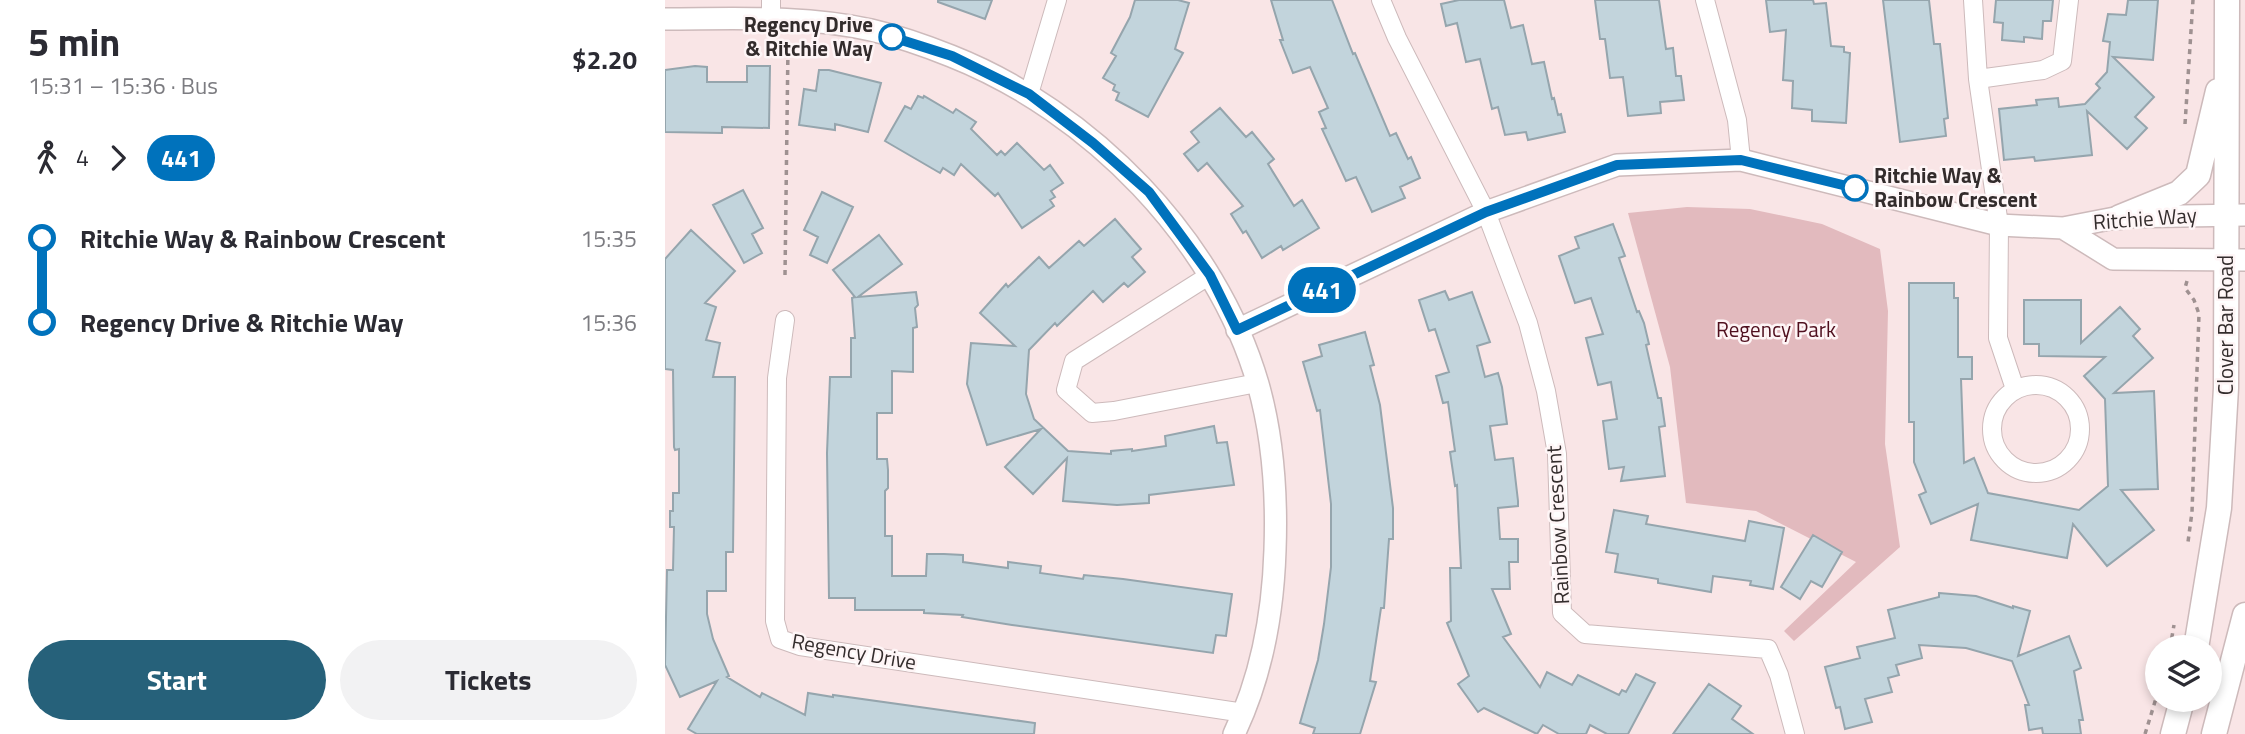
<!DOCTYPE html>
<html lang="en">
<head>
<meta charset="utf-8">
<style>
	body { margin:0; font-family:"Titillium Web",sans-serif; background:#f2f2f3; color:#2b2b33; height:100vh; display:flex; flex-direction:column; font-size:26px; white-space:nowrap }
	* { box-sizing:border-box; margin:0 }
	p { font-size:23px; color:#7c7c81 }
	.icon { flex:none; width:38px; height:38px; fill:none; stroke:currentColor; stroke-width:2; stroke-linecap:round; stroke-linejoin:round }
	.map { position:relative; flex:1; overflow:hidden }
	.side { display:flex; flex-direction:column; background:#fff; width:665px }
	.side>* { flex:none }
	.badge { padding:0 14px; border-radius:23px; font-size:24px; line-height:46px }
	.tools { position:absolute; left:1480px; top:635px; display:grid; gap:14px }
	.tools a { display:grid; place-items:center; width:77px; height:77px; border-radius:50%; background:#fff; box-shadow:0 4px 10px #0003; font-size:35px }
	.map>.badge { position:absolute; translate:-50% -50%; box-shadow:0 0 0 4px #fff }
	.legs { display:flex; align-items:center; gap:10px; height:77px; padding:0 28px; font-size:23px }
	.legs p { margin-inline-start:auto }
	.overview { display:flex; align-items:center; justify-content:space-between; height:119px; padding:0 28px }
	h1 { font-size:38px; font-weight:700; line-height:52px }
	.cta { display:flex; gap:14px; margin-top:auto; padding:14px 28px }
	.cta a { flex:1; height:80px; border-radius:42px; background:#26617a; color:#fff; font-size:28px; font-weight:700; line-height:80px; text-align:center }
	.cta a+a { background:#f2f2f3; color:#2b2b33 }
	ul { padding:0 28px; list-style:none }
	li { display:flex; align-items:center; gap:24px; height:84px; font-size:26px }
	li i { display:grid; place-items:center; width:10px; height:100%; margin:0 9px; background:currentColor }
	li i::after { content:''; width:18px; height:18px; margin:-9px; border:5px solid; border-radius:50%; background:#fff }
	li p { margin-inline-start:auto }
	li:first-child i { background:linear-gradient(#0000 50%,currentColor 0) }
	li:last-child i { background:linear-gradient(currentColor 50%,#0000 0) }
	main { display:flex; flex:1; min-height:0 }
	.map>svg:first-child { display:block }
	.green { fill:#e2babe }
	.building { fill:#c2d4dc; stroke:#95a5ad; stroke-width:2 }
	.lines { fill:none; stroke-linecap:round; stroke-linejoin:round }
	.minor-casing { stroke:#cdbabb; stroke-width:20 }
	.tertiary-casing { stroke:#cdbabb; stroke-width:24 }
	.secondary-casing { stroke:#cdbabb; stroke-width:27 }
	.path { stroke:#9f9191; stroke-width:3.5; stroke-dasharray:5 5; stroke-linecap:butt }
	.minor { stroke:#fff; stroke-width:18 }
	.tertiary { stroke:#fff; stroke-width:21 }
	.secondary { stroke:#fff; stroke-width:24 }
	.line-1-casing { stroke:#fff; stroke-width:16 }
	.line-1 { stroke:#0072bc; stroke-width:10 }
	.stop-1-dot { fill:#fff; stroke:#0072bc; stroke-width:3.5 }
	.labels { text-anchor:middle; stroke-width:5; stroke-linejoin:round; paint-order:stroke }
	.stop-label { font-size:21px; font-weight:bold; fill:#332c2c; stroke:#fef5f6; text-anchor:end }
	.street-label { font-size:21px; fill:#332c2c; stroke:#fef5f6 }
	.park-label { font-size:21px; fill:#4f0f1e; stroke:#fef5f6 }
</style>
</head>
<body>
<main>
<section class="side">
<div class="overview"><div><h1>5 min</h1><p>15:31 – 15:36 · Bus</p></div><b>$2.20</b></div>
<div class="legs"><svg class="icon" aria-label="walk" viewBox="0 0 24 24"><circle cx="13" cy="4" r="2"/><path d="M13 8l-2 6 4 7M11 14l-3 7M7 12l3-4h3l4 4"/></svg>4<svg class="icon" aria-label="forward" viewBox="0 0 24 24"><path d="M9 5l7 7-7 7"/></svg><b class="badge" style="background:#0072bc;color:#fff">441</b></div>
<ul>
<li><i style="color:#0072bc"></i><b>Ritchie Way &amp; Rainbow Crescent</b><p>15:35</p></li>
<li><i style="color:#0072bc"></i><b>Regency Drive &amp; Ritchie Way</b><p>15:36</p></li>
</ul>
<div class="cta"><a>Start</a><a>Tickets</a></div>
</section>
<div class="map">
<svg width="1580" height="734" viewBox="0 0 1580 734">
	<rect width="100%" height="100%" fill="#f9e5e6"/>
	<path class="green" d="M1022,207L1085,209L1157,224L1215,249L1223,311L1220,444L1235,547L1129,641L1119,631L1191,562L1091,511L1021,503L1005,367L963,213Z"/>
	<path class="building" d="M273,0H327L320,19L273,2Z
		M470,0H513L524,3L510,49L518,53L483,117L451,100L454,93L448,90L450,85L438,78L451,56L446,53L465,17Z
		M606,0H667L688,54L690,53L725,136L731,133L743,159L746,157L755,178L735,187L740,198L707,212L691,177L681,181L657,129L661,128L654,112L663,108L645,67L628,73L615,40H618Z
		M794,0H839L846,28L858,25L867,64L879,62L887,99L889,98L893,115L896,114L900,132L863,140L861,132L840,135L833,107L827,109L815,59L801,62L792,23L781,26L776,4Z
		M930,0H994L1001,49L1008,48L1011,76H1016L1019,100L995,102L996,113L963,116L958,77L945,78L940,39H935Z
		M1101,0H1148L1149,4L1161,3L1166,46L1179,47V52L1185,53L1181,123L1147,121V110L1127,108L1128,81L1118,80L1121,30L1105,32Z
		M1218,0H1264L1269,44H1275L1283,118L1279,119L1281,136L1235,142Z
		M1331,0H1388L1386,21H1378L1377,39L1359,37V42L1337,40L1338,23L1329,22Z
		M1463,0H1493L1488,60L1448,57L1489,97L1470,117L1482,128L1462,149L1422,111L1427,155L1370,161L1369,157L1339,160L1334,109L1372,105L1371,100L1393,98L1394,107L1420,104L1435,88L1431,84L1442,72L1445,42L1438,41L1443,14L1461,15Z
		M30,66L42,67V82H82V66H105L104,128L57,127V133L0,132V70Z
		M154,70H164L216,83L203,132L170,124V130L134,125L139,89L151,91Z
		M253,96L258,98L259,96L288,113L291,109L311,122L306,129L332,155L336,151L340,155L352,143L379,170L385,165L398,183L386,191L390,197L385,200L389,206L357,228L333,193L330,196L296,164L289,175L278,168L275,173L220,141L240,106L246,109Z
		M555,108L581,137L587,132L609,159L603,164L629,206L637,200L654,228L618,250L616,246L597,258L581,231L578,233L566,214L578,206L542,163L533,171L519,154L534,142L526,132Z
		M78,190L98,228L87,234L97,253L79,263L48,205Z
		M157,192L188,207L162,263L145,255L153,237L139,230Z
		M450,219L476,249L467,257L480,272L463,287L459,283L438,302L428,291L392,326L390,323L364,350L361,394L369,419L403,451L446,454V451L467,449V451L501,446L500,436L549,426L552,443L562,442L569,485L484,495V503L452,505L398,501L402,458L368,494L340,467L376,429L322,445L302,384L306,343L350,346L315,313L341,284L343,287L374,257L384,268L414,241L419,246Z
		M948,224L960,256L954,258L972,312L974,311L979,323L984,344L981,345L993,398H996L1000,426L994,427L1000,476L956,481L959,467L944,469L938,421L952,419L946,382L933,385L921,338L938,334L926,298L910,303L894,256L914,248L910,237Z
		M26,230L70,271L40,303L51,307L41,340L55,343L48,377H70L68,552H61V591H42V614L48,639L64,676L62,677L95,697L97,693L140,715L143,693L168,697V695L370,723L369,734H32L23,729L52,681L15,697L0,665L2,570H8L9,527H5V511H8V493H14V449L10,450L9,447L8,370L0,369V259Z
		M214,235L237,264L193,297L251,292L253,305L250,308L252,327L248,328V372L227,371V413H212V459H222L223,470V488L220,491V536H227V576H261L262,554H279L298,555V562L343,568V562L376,566L375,573L418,579L419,575L458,579L567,594L561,636L551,635L548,653L347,625L297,617L298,615L259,613V610H190V598H164L162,453L165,377H186V338H190L187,298L190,297L168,270Z
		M1244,283H1289V298H1293V357H1307V379H1296L1299,463L1309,458L1323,493L1414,510L1443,486L1440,399L1419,376L1440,357L1374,356V344H1359V300H1416V343L1455,307L1475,329L1468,336L1488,358L1449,393L1489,391L1493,489L1456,490L1489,530L1442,566L1408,524L1402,558L1306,540L1313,504L1266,524L1254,495L1261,492L1249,462V422H1244Z
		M780,291L784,300L807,292L825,342L812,346L820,377L833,373L837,387L842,424L825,426L830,460L848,458L853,501V506L833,508L835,539H853V562H844L845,589H827L846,634L838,637L875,687L882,672L907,685L913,675L954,695L957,690L961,692L971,674L990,683L963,734H942L925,725L921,734H894L878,725L872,734L819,708L813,712L793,684L804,676L782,623L786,621L785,568H796L792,485L790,486L785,452L790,451L783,402L778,403L771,376L784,372L770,329L764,331L754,300Z
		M700,332L709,365L705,366L715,405L728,508V539H724L719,608H716L705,681L711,682L695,734H648L650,728L635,723L653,660L659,624L666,567V504L655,410L652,411L638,362L657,356L654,345Z
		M949,510L983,516L981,524L1080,541L1084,521L1119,528L1108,589L1085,585L1086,581L1048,576L1046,592L993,583V579L950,572L953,554L941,552Z
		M1148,535L1177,552L1157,587L1146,581L1135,599L1116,587Z
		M1274,593L1311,596L1348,608V606L1365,611L1353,656L1404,636L1416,668L1409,671L1418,720H1414L1416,734H1378L1377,728L1364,730L1360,705H1364L1347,661L1301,648L1254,645L1257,658L1231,665L1234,675L1223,678L1227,692L1200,699L1207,722L1180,729L1175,707L1171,708L1160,667L1195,658L1192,647L1230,638L1223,610L1274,597Z
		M1044,684L1076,706L1067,719L1088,734H1008Z"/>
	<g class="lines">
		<g class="minor-casing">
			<path id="minor" d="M106,0V19
				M716,0L732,38L821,212L863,323L881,391L892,454L897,613L920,634L1103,649L1114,675L1130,734
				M1040,0L1072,120L1076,160
				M1308,0L1313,79L1334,225L1333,338L1350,389
				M1313,79L1378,70L1397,61L1404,0
				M364,94L392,0
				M545,275L409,361L401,390L427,413L449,411L592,383
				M120,320L112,378L110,621L115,639L135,646L579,713
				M1327 429a44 44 0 1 1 88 0a44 44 0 1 1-88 0Z"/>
		</g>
		<g class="tertiary-casing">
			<path id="tertiary" d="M0,19C68,19 139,15 206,30C232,36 261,46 286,56C425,111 551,239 593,384C608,437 612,495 610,550C608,614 597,676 569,734
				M1398,228L1448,259L1580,260
				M572,330L821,212L952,165L1076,160L1334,225L1398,228L1455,217L1580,215"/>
		</g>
		<g class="secondary-casing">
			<path id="secondary" d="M1455,217L1514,193L1533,175L1553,91
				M1531,648L1554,508L1561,388L1562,0
				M1508,734L1517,700
				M1549,734L1580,615"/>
		</g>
		<path class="path" d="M1520,124L1528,0
			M120,275L123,46
			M1522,281L1520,288L1529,300L1534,314L1527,512L1523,542
			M1505,648L1509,625
			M1480,734L1493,692"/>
		<use href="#minor" class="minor"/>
		<use href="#tertiary" class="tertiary"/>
		<use href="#secondary" class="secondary"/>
	</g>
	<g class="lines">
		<g class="line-1-casing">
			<path id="line-1" d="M227,37L287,56L364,94L428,143L484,192L545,275L572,330L821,212L952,165L1076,160L1190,188"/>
		</g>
		<use href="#line-1" class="line-1"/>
	</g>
	<g class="stop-1-dot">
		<circle cx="227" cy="37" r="12"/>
		<circle cx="1190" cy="188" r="12"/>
	</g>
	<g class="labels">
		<g class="stop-label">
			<text x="208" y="32">Regency Drive<tspan x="208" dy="24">&amp; Ritchie Way</tspan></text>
			<text x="1209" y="183" text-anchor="start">Ritchie Way &amp;<tspan x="1209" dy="24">Rainbow Crescent</tspan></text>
		</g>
		<g class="street-label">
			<text transform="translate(1480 219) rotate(-4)" y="7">Ritchie Way</text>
			<text transform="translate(1561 325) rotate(-90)" y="7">Clover Bar Road</text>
			<text transform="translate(893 525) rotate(-93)" y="7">Rainbow Crescent</text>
			<text transform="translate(189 652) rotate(10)" y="7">Regency Drive</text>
		</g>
		<g class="park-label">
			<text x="1111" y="337">Regency Park</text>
		</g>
	</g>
</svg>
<div class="tools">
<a><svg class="icon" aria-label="layers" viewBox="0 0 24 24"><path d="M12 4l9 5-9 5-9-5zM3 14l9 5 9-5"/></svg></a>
</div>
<b class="badge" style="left:657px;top:290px;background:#0072bc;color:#fff">441</b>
</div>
</main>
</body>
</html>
